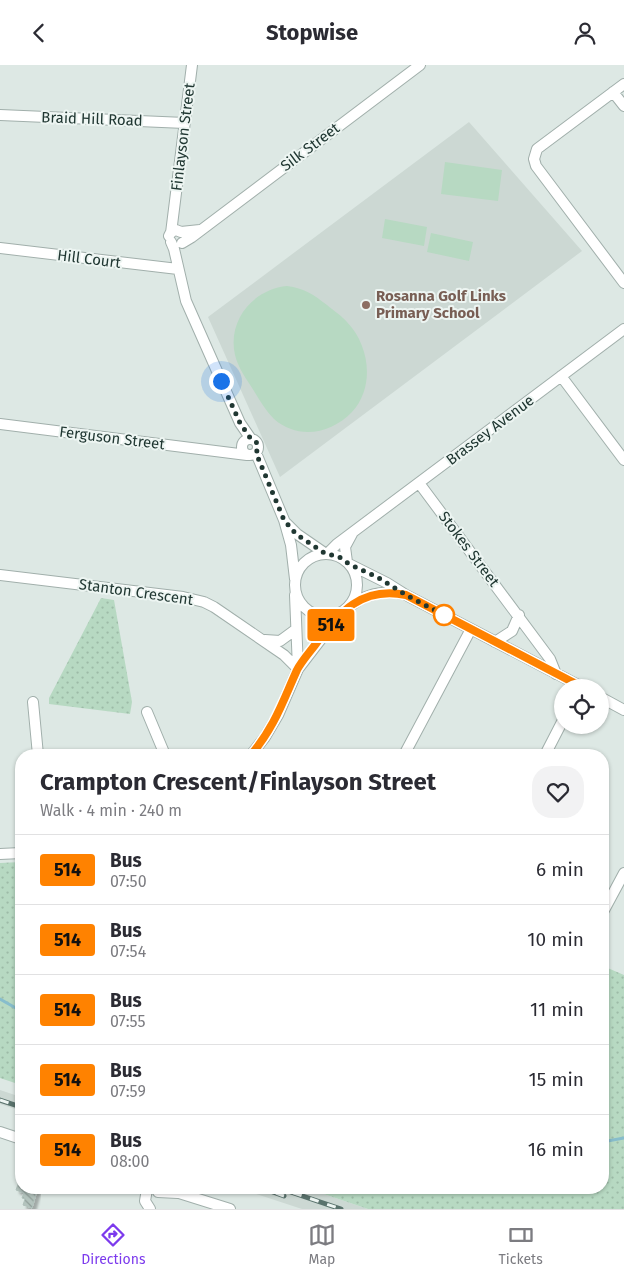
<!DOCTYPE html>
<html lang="en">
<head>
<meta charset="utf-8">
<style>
	body { margin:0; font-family:"Fira Sans",sans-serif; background:#f2f2f3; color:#2b2b33; height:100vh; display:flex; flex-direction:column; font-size:19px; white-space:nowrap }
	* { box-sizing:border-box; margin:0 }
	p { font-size:16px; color:#7c7c81 }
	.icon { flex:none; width:28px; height:28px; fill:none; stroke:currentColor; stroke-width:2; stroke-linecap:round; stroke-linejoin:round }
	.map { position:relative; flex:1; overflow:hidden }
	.sheet { position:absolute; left:15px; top:684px; width:594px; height:445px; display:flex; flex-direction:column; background:#fff; border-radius:20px; box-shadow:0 1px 4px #0004 }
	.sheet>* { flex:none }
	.badge { padding:0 10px; border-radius:4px; font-size:18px; line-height:32px }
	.fabs { position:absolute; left:554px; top:614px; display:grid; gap:10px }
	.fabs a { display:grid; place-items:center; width:55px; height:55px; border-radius:50%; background:#fff; box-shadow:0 1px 4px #0004; font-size:25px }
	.you { position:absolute; width:25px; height:25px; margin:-12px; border:4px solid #fff; border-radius:50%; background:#1a73e8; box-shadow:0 0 0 8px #1a73e833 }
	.map>.badge { position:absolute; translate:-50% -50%; box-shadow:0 0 0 2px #fff }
	.round { display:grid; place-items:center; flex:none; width:52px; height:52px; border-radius:20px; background:#f2f2f3 }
	.overview { display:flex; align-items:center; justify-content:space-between; height:85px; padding:0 25px }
	h1 { font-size:24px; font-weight:700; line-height:38px }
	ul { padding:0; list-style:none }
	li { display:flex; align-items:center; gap:15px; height:70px; padding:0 25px; border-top:1px solid #e1e1e2 }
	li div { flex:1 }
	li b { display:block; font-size:19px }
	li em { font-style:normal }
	li .badge { min-width:55px; font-weight:700; text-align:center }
	header { display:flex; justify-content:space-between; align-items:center; height:65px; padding:0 25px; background:#fff; font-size:22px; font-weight:700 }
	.menu { display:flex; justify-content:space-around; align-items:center; height:70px; border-top:1px solid #e1e1e2; background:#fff; font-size:14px; color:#7c7c81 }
	.menu a { display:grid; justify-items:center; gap:2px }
	.menu .current { color:#7c3aed }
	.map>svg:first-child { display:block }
	.built { fill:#ccd8d3 }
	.park { fill:url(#park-dots) }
	.garden { fill:#b7d9c2 }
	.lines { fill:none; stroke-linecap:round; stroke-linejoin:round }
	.stream { stroke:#87bdcc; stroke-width:3 }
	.building { fill:url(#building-back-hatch); stroke:#b0c1bb; filter:url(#shadow) }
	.minor-casing { stroke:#a1afab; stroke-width:12 }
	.minor { stroke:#fff; stroke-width:10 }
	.rail-casing { stroke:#5a736d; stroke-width:5 }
	.rail { stroke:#edf5f2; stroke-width:3; stroke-dasharray:9; stroke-linecap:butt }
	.line-casing { stroke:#fff; stroke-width:11 }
	.line { stroke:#ff8200; stroke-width:8 }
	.walk { stroke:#203732; stroke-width:5; stroke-dasharray:0 9 }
	.education-dot { fill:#8d6e63; stroke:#edf5f2; stroke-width:2 }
	.stop-dot { fill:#fff; stroke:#ff8200; stroke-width:2.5 }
	.labels { text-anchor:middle; stroke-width:4; stroke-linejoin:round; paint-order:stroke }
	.street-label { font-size:15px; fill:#203732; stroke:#edf5f2 }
	.education-label { font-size:15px; font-weight:bold; fill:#785e54; stroke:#edf5f2; text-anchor:start }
</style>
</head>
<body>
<header><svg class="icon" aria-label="back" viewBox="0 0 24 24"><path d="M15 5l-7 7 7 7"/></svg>Stopwise<svg class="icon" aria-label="person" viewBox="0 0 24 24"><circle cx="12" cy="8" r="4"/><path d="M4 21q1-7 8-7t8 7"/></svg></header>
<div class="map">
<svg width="624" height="1144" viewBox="0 0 624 1144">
	<defs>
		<pattern id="park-dots" width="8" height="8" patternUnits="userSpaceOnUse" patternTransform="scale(1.25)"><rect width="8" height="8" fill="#b7d9c2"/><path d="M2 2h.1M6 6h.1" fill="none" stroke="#9dbba7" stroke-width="1.8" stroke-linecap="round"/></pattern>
		<pattern id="building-back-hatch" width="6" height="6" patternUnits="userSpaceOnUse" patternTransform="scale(1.25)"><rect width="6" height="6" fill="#b3c3bd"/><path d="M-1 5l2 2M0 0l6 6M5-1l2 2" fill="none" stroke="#919f9a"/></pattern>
		<filter id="shadow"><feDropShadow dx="3.5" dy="3.5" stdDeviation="1" flood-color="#0004"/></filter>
	</defs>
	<rect width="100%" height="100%" fill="#dde8e4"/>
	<path class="built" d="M469,57L582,186L280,412L208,252Z
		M0,1025L21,1032V1046L0,1039Z
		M238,1123H306L368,1144H302Z"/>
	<path class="park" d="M101,533L114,535L132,637L130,649L49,639V633Z
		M21,797V1020L0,1013V798Z
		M603,901L624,910V1144H368L306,1123L602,1122Z"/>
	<path class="garden" d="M445,97L502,105L498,136L441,129Z
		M385,154L427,162L424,181L382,173Z
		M431,168L473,177L469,196L427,187Z
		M287,221C304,223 314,230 327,240C334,246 342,251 347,257C370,281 375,322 352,347C331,369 298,375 274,354C266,346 260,336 254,326C247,315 238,303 235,290C227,255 254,224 287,221Z"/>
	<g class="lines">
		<path class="stream" d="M0,934L21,946
			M602,1077L624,1073"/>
	</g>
	<path class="building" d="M20,1114L21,1122H38L32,1143L23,1140L25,1134L22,1133L24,1128L16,1125Z"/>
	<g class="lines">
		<g class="minor-casing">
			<path id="minor" d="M624,19L537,84L534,94L536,101L624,218
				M613,27L624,41
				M0,50L185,58
				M171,168L192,0
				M169,171L171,167L176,165L181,167L200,165
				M171,177L174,184L186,236L240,358L251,374
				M182,178L192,172L420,0
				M0,183L178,204
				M561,311L624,395
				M0,359L247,390
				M242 382a8 8 0 1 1 16 0a8 8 0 1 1-16 0Z
				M256,388L284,455L291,480L295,514
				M419,418L550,594L556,609
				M286,458L297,469L326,489
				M295 520a31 31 0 1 1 62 0a31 31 0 1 1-62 0Z
				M327,489L337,479L624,264
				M347,497L345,482L352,469
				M349,499L387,518L406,530L582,622
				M0,510L183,532L204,537L214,542L284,590L298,604
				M295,530L298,604
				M350,541C366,529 383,525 403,529
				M265,575L280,576L295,565
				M495,577L512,566L519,550
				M600,632L624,645
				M33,637L38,690
				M147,647L165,690
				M251,690L265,672L278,650L298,604L341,548
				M404,690L471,564
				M545,690L562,657
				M0,789L21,788
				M602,849L624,808
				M0,1067L21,1074
				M169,1122L179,1128L230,1144
				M147,1124L145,1136L150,1144
				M158,1127L178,1128"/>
		</g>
		<use href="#minor" class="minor"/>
		<g class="rail-casing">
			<path id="rail" d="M0,1035L21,1042
				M259,1122L284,1131
				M276,1122L341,1144"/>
		</g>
		<use href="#rail" class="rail"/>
	</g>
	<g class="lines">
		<g class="line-casing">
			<path id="line" d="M251,690C275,661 282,638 297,605C301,597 309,588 315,580C339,547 362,521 406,530L582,622"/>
		</g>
		<use href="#line" class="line"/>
		<path class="walk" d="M221,316L240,358L251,374L257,378L258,383L256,388L284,455L296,469L326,489L338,491L349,499L377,512L406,530L444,550"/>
	</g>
	<circle class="education-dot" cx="366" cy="240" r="5"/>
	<circle class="stop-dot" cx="444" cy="550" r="10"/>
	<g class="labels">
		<g class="street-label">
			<text transform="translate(92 54) rotate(2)" y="5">Braid Hill Road</text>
			<text transform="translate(183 72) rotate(-83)" y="5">Finlayson Street</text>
			<text transform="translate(310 82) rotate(-37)" y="5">Silk Street</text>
			<text transform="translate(89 194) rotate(7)" y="5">Hill Court</text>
			<text transform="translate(490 365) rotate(-37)" y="5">Brassey Avenue</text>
			<text transform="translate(112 373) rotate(7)" y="5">Ferguson Street</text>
			<text transform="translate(469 484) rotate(53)" y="5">Stokes Street</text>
			<text transform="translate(136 527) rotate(8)" y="5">Stanton Crescent</text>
		</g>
		<g class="education-label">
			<text x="376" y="236">Rosanna Golf Links<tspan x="376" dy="17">Primary School</tspan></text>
		</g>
	</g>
</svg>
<div class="fabs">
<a><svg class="icon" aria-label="locate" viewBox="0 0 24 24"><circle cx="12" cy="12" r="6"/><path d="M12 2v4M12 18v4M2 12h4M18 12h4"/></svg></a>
</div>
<div class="you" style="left:221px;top:316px"></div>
<b class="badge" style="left:331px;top:560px;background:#ff8200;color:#111">514</b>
<section class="sheet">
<div class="overview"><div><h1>Crampton Crescent/Finlayson Street</h1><p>Walk · 4 min · 240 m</p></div><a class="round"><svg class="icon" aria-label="heart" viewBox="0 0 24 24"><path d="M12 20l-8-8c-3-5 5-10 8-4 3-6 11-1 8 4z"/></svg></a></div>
<ul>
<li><span class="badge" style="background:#ff8200;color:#111">514</span><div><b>Bus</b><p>07:50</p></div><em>6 min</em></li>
<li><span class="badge" style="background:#ff8200;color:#111">514</span><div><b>Bus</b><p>07:54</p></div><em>10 min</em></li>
<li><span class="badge" style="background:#ff8200;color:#111">514</span><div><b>Bus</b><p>07:55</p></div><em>11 min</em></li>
<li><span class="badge" style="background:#ff8200;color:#111">514</span><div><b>Bus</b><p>07:59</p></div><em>15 min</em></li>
<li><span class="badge" style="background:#ff8200;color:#111">514</span><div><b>Bus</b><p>08:00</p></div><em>16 min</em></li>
</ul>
</section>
</div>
<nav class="menu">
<a class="current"><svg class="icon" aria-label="directions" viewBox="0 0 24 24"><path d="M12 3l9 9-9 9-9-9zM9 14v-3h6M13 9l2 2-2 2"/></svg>Directions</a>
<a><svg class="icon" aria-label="map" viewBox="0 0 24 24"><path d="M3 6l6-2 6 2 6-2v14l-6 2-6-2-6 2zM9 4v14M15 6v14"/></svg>Map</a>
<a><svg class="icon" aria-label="tickets" viewBox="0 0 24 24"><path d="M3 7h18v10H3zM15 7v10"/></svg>Tickets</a>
</nav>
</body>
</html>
